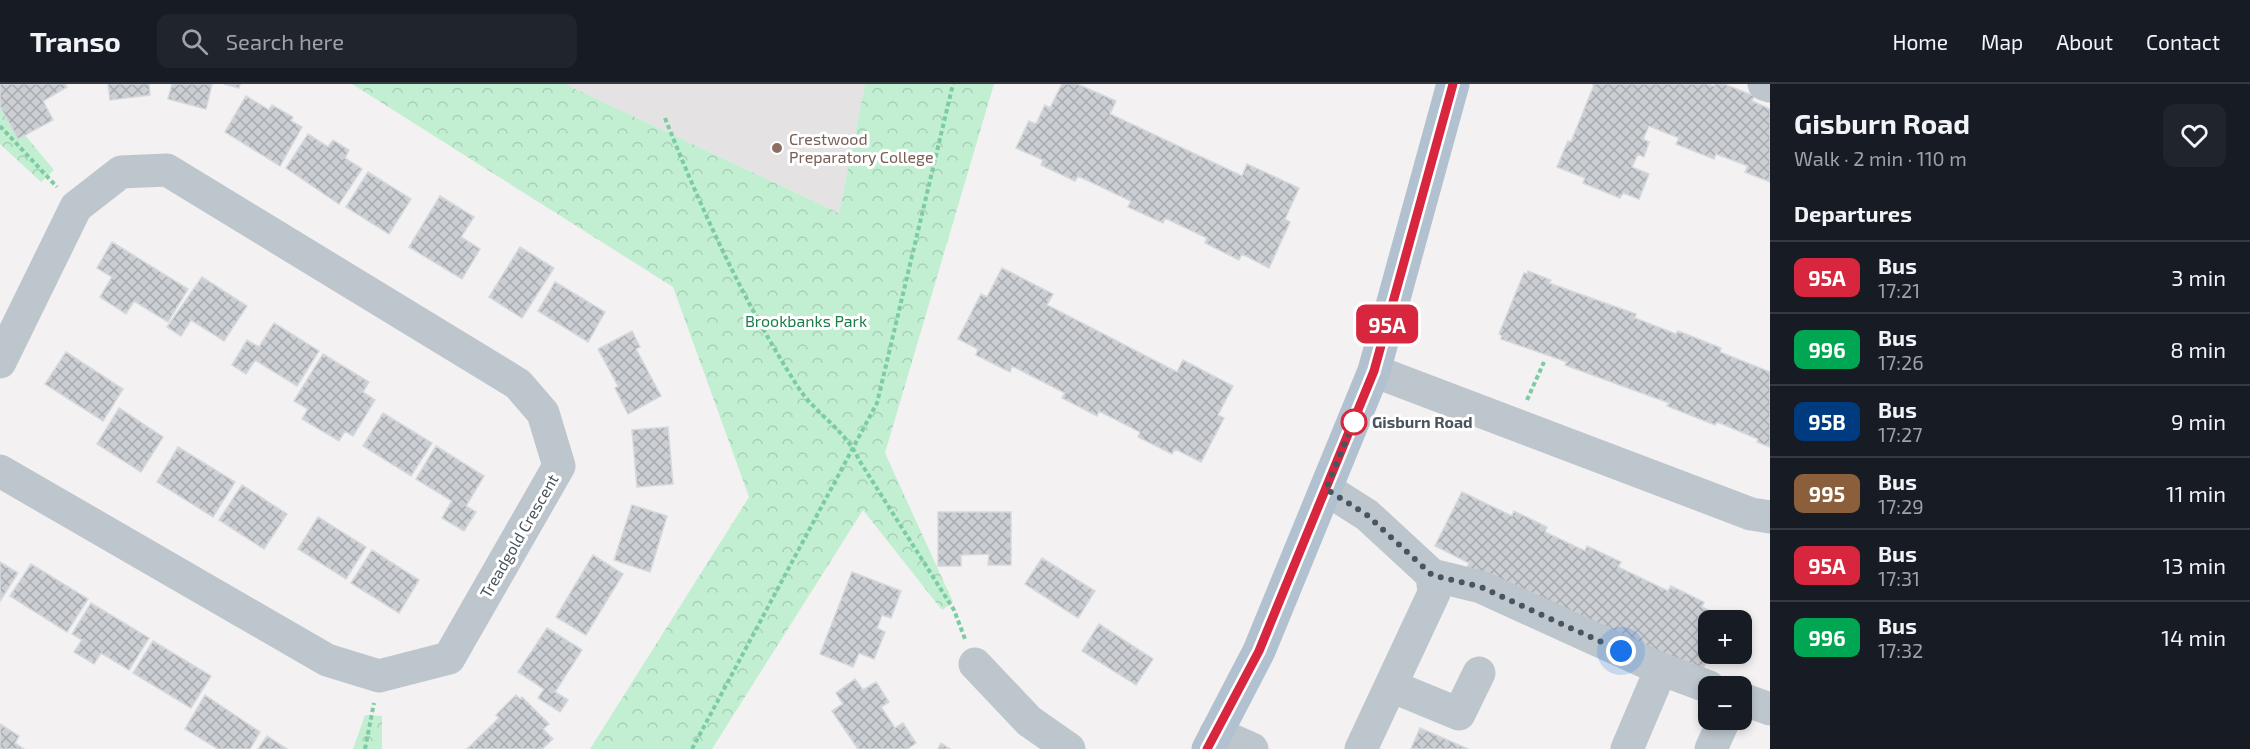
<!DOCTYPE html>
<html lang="en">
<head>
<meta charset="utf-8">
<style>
	body { margin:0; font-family:"Exo 2",sans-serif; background:#20242c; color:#f1f3f6; height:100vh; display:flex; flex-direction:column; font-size:22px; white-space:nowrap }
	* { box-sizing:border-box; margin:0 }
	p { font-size:20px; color:#9ea1a6 }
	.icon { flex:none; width:33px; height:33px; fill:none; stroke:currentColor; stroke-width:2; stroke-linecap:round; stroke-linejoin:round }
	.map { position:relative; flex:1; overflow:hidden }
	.drawer { display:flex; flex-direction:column; background:#171b24; width:480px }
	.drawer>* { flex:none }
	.badge { padding:0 12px; border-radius:9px; font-size:21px; line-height:39px }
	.buttons { position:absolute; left:1698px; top:526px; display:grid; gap:12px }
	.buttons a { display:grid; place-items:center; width:54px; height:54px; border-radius:12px; background:#171b24; box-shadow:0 3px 9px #0003; font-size:30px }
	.you { position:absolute; width:30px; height:30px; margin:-15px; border:4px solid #fff; border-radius:50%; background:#1a73e8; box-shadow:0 0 0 9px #1a73e833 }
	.map>.badge { position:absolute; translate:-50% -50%; box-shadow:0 0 0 3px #fff }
	h2 { padding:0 24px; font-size:22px; line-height:54px }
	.round { display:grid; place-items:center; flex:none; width:63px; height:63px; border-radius:12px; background:#20242c }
	.head { display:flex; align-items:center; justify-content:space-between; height:102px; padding:0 24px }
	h1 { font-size:28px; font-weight:700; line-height:45px }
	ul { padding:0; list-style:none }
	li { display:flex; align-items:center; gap:18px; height:72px; padding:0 24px; border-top:2px solid #363941 }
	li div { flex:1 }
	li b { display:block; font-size:22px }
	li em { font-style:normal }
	li .badge { min-width:66px; font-weight:700; text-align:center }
	header { display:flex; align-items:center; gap:36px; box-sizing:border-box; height:84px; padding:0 30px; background:#171b24; border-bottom:2px solid #363941 }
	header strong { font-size:28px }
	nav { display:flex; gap:33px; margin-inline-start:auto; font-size:21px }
	.search { width:420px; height:54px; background:#20242c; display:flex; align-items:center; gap:15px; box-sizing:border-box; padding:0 21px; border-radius:12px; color:#9ea1a6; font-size:22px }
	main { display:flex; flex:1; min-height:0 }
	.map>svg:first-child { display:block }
	.education { fill:#e4e2e3 }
	.forest { fill:url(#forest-crowns) }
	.building { fill:url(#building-cross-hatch); stroke:#d5d8dc; stroke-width:1.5 }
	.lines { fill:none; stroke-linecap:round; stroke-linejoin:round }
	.path { stroke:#7bcca1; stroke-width:4; stroke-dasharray:4.5 3; stroke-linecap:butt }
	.minor { stroke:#bdc6cd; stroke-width:33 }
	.major { stroke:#b2c1cf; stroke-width:33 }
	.line-casing { stroke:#fff; stroke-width:14 }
	.line { stroke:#d7263d; stroke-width:9 }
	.walk { stroke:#49555e; stroke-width:6; stroke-dasharray:0 10.8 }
	.education-dot { fill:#8d6e63; stroke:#fff; stroke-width:2 }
	.stop-dot { fill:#fff; stroke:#d7263d; stroke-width:3 }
	.labels { text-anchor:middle; stroke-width:6; stroke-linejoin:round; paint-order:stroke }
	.education-label { font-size:16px; fill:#785e54; stroke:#fff; text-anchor:start }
	.park-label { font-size:16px; fill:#1a7f49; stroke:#fff }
	.stop-label { font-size:16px; font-weight:bold; fill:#49555e; stroke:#fff; text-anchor:start }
	.street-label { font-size:16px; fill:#49555e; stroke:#fff }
</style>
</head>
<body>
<header>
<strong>Transo</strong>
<div class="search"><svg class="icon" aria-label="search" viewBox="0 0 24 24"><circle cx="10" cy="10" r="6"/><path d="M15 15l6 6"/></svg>Search here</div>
<nav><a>Home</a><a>Map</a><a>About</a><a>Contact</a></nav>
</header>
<main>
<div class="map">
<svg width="1770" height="665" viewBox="0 0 1770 665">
	<defs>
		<pattern id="forest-crowns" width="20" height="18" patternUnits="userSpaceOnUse" patternTransform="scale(1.5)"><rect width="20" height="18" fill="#c2efd2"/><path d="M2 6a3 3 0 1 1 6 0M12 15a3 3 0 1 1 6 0" fill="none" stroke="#a8cfb7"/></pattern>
		<pattern id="building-cross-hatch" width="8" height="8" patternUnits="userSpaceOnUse" patternTransform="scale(1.5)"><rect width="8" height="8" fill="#cbced3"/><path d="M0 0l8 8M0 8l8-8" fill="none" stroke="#a7aaae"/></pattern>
	</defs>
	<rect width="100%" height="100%" fill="#f3f1f1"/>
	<path class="education" d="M565,0H865L839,129Z"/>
	<path class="forest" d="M352,0H565L839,129L865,0H994L885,369L953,518L942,526L863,426L712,665H590L749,413L673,203Z
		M0,21L54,86L41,98L0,60Z
		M365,631L382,632V665H353Z"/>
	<path class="building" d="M0,0H65L67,3L43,17L53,36L18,55L0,22Z
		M108,0H149L150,11L110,16Z
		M172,0H212L206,25L168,15Z
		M224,0H240L239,4Z
		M1062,0H1077L1116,17L1110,30L1242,92L1247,80L1299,104L1285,135L1290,138L1269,184L1242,170L1239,176L1205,159L1207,154L1165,134L1163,139L1128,123L1131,117L1078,92L1075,97L1041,81L1043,76L1016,64L1029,37L1036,40L1045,21L1050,24Z
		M1592,0H1708L1714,2L1715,0H1724L1754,12L1752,17L1770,25V98L1745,88L1748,82L1716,70L1714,75L1676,60L1679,54L1649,42L1643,55L1649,58L1644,73L1638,70L1632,83L1649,90L1639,115L1623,109L1620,114L1583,99L1585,94L1557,83L1568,57L1571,58L1594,1Z
		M246,12L269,26L272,21L293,33L291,37L302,43L280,82L225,48Z
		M308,50L328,63L333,56L349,66L345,74L362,85L339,120L286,84Z
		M368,88L411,115L389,150L346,123Z
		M440,112L474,133L461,153L480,165L462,195L409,163Z
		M112,158L188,205L168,238L134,217L126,230L100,213L112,193L97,184Z
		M520,163L554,184L522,234L489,213Z
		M1002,184L1053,210L1047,221L1177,288L1183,276L1233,302L1218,331L1224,334L1201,378L1175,365L1172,370L1138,353L1140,348L1099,327L1097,332L1062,314L1065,309L1012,282L1010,288L976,271L978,265L958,255L981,210L987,213Z
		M1528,187L1551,196L1549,199L1636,230L1635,234L1676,250L1678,247L1721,264L1720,268L1770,288V363L1757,358L1758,355L1717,338L1715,341L1667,322L1669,319L1565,281L1567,278L1501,255L1502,252L1499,250L1524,189L1527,190Z
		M202,193L247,222L224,257L191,236L181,252L167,243Z
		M555,198L605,228L588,258L538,227Z
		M274,239L319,267L297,302L255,276L246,290L232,281L247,256L259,263Z
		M632,247L640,263L636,265L661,312L628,330L615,304L618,302L598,265Z
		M66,268L123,305L103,337L45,300Z
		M323,270L369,298L363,308L375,316L353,352L345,347L339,357L302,335L308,325L294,317Z
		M119,324L163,353L141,388L97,360Z
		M383,329L432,359L411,392L363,362Z
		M668,343L673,400L637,403L632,346Z
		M436,362L484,392L466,422L476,428L464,447L442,434L452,417L416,395Z
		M178,363L235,398L213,433L157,398Z
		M242,401L287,430L264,465L219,436Z
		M1462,408L1512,432L1514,427L1547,443L1545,448L1585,467L1587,462L1621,478L1618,483L1668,507L1671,502L1704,518L1702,523L1727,536L1708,537L1710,570L1700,591L1467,484L1469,479L1435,462Z
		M632,421L667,432L650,488L614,476Z
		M938,428H1011V481H988L989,470L961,471V482H938Z
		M318,433L366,463L346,495L298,465Z
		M372,466L419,496L399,529L351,499Z
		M593,471L623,490L586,551L556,533Z
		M1042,474L1095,507L1078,534L1025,500Z
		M0,478L18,489L0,517Z
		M31,480L88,515L67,548L10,512Z
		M852,488L901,507L891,534L882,531L877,544L885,548L874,575L859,569L853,583L820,570Z
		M91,519L149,554L129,586L101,569L94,580L74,568L82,556L72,550Z
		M1099,540L1153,575L1136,601L1082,567Z
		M547,544L582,566L555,608L568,616L560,628L538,614L544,605L518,588Z
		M153,557L211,592L191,624L133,589Z
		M855,595L863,606L876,598L889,618L881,623L895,644L903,639L916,659L907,665H858L832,627L843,620L836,609Z
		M205,611L260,648L250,665H218L185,645Z
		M516,611L520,615L522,613L549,640L543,645L553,655L542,665H467L499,634L496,631Z
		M0,640L19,652L15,659L24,665H0Z
		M1420,644L1468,665H1411Z
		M267,652L287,665H258Z
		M941,659L950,665H938Z"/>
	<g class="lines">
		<path class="path" d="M665,34C702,127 744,219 798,303C815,330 846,346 859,376L954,526L965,555
			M0,42L57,103
			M1527,316L1544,278
			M365,665L374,619
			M692,665L877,319L953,0"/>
		<path class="minor" d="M1764,0L1770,2
			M0,278L76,123L121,88L167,86L518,300L543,329L559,382L449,574L379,592L327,576L0,387
			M1374,287L1751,430L1770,433
			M1326,405L1367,431L1432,491L1434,509L1361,665
			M1432,491L1481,503L1661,585
			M975,580L1029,637L1069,665
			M1391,602L1459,630L1479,589
			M1742,615L1770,625
			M1216,649L1252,665
			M1627,665L1661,585L1709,603
			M1711,665L1724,636"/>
		<path class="major" d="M1208,665L1259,567L1374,287L1453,0"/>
	</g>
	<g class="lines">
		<g class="line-casing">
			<path id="line" d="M1207,665L1259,567L1374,287L1453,0"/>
		</g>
		<use href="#line" class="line"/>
		<path class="walk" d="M1354,338L1355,334L1326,405L1367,431L1432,491L1481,503L1621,567"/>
	</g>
	<circle class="education-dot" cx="777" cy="64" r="6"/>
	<circle class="stop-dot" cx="1354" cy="338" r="12"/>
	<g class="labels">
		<g class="education-label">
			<text x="789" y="61">Crestwood<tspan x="789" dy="18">Preparatory College</tspan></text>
		</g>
		<g class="park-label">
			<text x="806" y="243">Brookbanks Park</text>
		</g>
		<g class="stop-label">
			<text x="1372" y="344">Gisburn Road</text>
		</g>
		<g class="street-label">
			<text transform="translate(519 452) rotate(-60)" y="6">Treadgold Crescent</text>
		</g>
	</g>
</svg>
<div class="buttons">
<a>+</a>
<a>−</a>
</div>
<div class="you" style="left:1621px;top:567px"></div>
<b class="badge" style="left:1387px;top:240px;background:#d7263d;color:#fff">95A</b>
</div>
<section class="drawer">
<div class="head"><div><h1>Gisburn Road</h1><p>Walk · 2 min · 110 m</p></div><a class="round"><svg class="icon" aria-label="heart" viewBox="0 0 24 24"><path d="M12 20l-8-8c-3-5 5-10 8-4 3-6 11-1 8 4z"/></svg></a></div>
<h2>Departures</h2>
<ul>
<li><span class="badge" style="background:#d7263d;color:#fff">95A</span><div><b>Bus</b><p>17:21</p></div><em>3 min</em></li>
<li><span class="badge" style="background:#00a651;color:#fff">996</span><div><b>Bus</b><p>17:26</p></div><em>8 min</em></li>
<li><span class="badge" style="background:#003b80;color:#fff">95B</span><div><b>Bus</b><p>17:27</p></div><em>9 min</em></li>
<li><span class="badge" style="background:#8b5e3c;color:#fff">995</span><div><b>Bus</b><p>17:29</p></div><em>11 min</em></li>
<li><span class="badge" style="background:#d7263d;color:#fff">95A</span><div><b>Bus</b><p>17:31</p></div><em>13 min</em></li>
<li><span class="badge" style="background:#00a651;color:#fff">996</span><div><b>Bus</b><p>17:32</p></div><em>14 min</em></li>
</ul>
</section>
</main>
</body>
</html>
